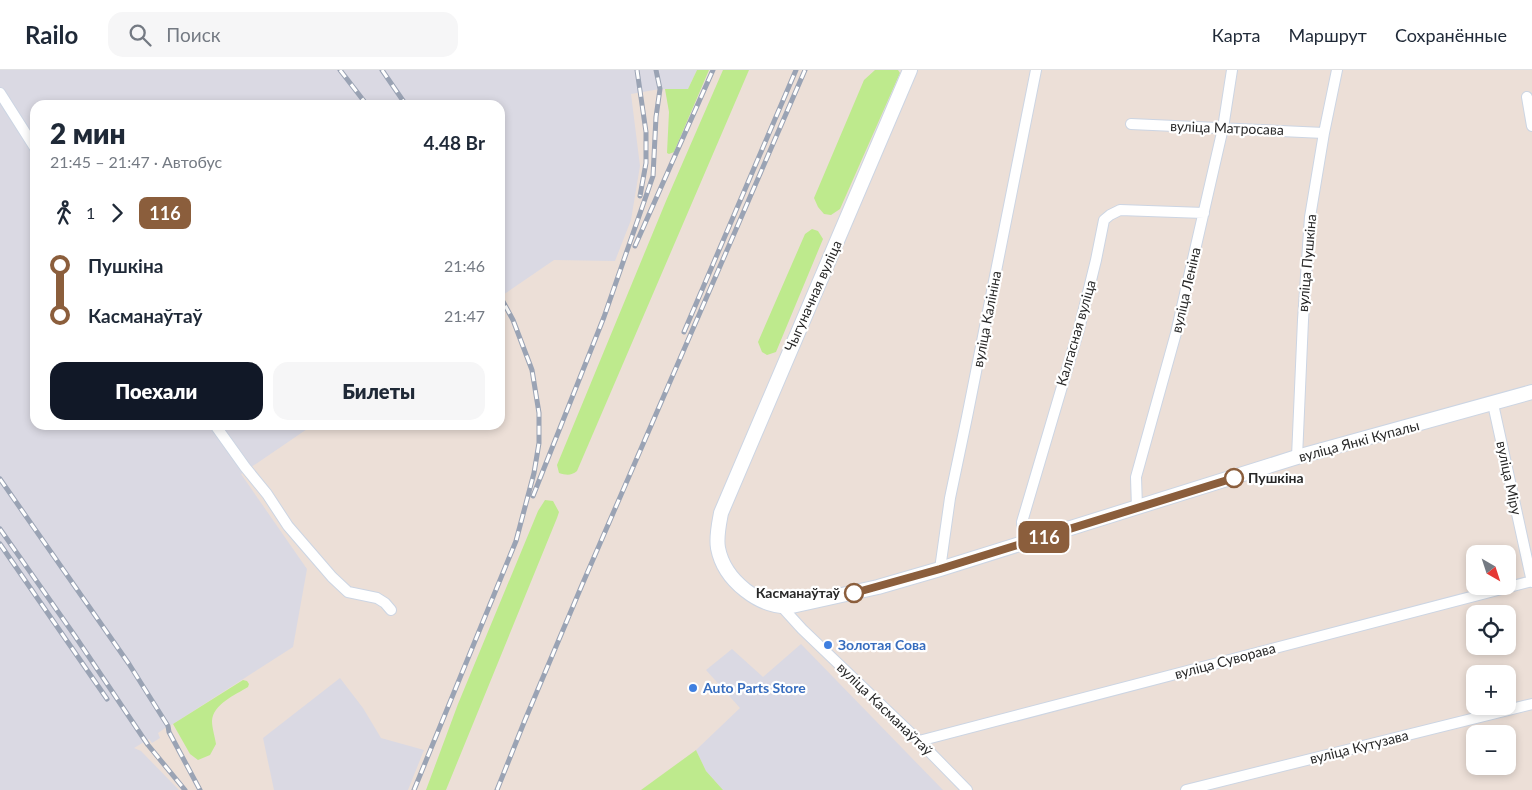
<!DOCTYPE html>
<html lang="ru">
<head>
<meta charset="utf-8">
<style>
	body { margin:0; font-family:Lato,sans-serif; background:#f6f6f7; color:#1f2937; height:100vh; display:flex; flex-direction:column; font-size:19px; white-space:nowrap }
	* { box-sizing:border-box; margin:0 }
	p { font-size:16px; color:#747a83 }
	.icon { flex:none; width:28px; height:28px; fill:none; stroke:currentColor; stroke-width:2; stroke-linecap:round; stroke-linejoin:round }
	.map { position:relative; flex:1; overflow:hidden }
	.side { position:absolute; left:30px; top:30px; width:475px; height:330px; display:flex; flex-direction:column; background:#fff; border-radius:15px; box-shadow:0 2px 8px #0003 }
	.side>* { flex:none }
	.badge { padding:0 10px; border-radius:8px; font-size:18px; line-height:32px }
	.needle { width:32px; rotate:141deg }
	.buttons { position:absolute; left:1466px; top:475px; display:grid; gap:10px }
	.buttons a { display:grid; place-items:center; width:50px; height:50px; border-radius:10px; background:#fff; box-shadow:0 2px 8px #0003; font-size:25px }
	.map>.badge { position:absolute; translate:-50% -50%; box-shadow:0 0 0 2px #fff }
	.legs { display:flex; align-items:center; gap:8px; height:55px; padding:0 20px; font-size:16px }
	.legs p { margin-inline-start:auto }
	.summary { display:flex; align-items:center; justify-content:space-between; height:85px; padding:0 20px }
	h1 { font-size:28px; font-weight:800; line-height:38px }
	.button { display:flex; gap:10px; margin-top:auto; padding:10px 20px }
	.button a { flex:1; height:58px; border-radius:15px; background:#111827; color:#fff; font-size:20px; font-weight:800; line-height:58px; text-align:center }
	.button a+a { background:#f6f6f7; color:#1f2937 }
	ul { padding:0 20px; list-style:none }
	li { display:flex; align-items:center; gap:18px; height:50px; font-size:19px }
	li i { display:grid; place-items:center; width:8px; height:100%; margin:0 6px; background:currentColor }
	li i::after { content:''; width:12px; height:12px; margin:-6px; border:4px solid; border-radius:50%; background:#fff }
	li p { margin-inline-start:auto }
	li:first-child i { background:linear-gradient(#0000 50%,currentColor 0) }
	li:last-child i { background:linear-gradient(currentColor 50%,#0000 0) }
	header { display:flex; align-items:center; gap:30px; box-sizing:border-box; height:70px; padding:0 25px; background:#fff; border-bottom:1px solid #e0e1e3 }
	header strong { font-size:24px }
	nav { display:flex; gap:28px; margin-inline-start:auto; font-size:18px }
	.search { width:350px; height:45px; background:#f6f6f7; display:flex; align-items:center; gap:12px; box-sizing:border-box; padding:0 18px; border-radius:15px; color:#747a83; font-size:19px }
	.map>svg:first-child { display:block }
	.industrial { fill:#dad9e3 }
	.green { fill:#beea8d }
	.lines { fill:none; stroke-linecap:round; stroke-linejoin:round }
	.street-casing { stroke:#ccd5e3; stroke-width:12 }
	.secondary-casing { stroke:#ccd5e3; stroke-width:16 }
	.street { stroke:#fff; stroke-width:10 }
	.secondary { stroke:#fff; stroke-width:14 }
	.rail-casing { stroke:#9aa3b4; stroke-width:5 }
	.rail { stroke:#fff; stroke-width:3; stroke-dasharray:9; stroke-linecap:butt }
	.line-1-casing { stroke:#fff; stroke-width:11 }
	.line-1 { stroke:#8b5e3c; stroke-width:8 }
	.stop-1-dot { fill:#fff; stroke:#8b5e3c; stroke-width:2.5 }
	.shop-dot { fill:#3f7fe0; stroke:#fff; stroke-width:2 }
	.labels { text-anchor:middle; stroke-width:4.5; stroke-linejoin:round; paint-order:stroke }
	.street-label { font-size:14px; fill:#282828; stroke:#fff }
	.stop-label { font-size:14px; font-weight:bold; fill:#282828; stroke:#fff; text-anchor:start }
	.shop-label { font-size:14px; font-weight:bold; fill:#366cbe; stroke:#fff; text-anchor:start }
</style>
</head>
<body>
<header>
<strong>Railo</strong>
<div class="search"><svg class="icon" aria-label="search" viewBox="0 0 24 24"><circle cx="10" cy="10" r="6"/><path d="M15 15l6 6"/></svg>Поиск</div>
<nav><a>Карта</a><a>Маршрут</a><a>Сохранённые</a></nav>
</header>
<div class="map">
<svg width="1532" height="720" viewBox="0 0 1532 720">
	<rect width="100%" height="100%" fill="#ecdfd7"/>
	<path class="industrial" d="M0,0H697L688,19H660L631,24L640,96L631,150L615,191L554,190L500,227V35H35V355H313L241,404L307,499L293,577L173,654L168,656L158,663L160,668L152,673L149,669L134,678L141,681L179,720H0Z
		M801,574L943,720H723L706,701L696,680L740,638L706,600L732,579L763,607Z
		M340,608L363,638L381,668L424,680L408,720H274L263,668Z"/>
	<path class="green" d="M697,0H709L674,82L669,84L667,83L669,42L665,19H688Z
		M723,0H749L577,401C571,406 566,405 559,403L557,395L666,131Z
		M875,0H898L900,3L840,139L831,145L824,144L818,137L814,128L864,10Z
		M812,159L818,161L823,169L776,282L767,285L762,282L758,272L805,164Z
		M545,430L553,431L559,442L557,448L446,720H426L458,634L538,441Z
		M243,610L247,611L249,614L248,617C235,625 213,634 212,651C212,658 215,667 216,674L210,685L198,690L190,684L173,654Z
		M696,680L706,701L723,720H641Z"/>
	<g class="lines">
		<g class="street-casing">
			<path id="street" d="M0,23L35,78
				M1527,27L1532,56
				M1131,54L1324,63
				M1493,334L1532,512
				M215,355L245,397L267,424L288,456L332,507L348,522L377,528L385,533L391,540
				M1297,387L1303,250L1310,147L1324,63L1337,0
				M1137,438L1136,407L1176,263L1223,58L1232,0
				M1024,474L1022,452L1079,259L1096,190L1104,150L1110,145L1120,140L1204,143
				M940,499L950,428L967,347L1036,0
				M782,537L802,559L919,671L967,720
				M919,671L1532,511
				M1186,720L1532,634"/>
		</g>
		<g class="secondary-casing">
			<path id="secondary" d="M910,0L721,443C719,454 716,467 718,478C724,510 760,539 792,536L878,517L940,499L1297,387L1532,322"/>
		</g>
		<use href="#street" class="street"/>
		<use href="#secondary" class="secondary"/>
		<g class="rail-casing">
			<path id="rail" d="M340,0L367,35
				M382,0L406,35
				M637,0L646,62V93L640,126
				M635,176L713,0
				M684,262L796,0
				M0,409L129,594L168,656L169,662L200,720
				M533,426L604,247L653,106L656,47L660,19L656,0
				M0,459L75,566L148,675L185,720
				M0,474L107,629
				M414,720L516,471L534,403L539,373V343L532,300L513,250L500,226
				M497,720L525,650L582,515L805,0"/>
		</g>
		<use href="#rail" class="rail"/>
	</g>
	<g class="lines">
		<g class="line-1-casing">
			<path id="line-1" d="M854,523L940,499L1234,408"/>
		</g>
		<use href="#line-1" class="line-1"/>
	</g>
	<g class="stop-1-dot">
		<circle cx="1234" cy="408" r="9"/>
		<circle cx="854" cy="523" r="9"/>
	</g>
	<g class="shop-dot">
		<circle cx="828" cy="575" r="5"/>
		<circle cx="693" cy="618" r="5"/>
	</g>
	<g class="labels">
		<g class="street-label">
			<text transform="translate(1227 58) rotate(2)" y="5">вуліца Матросава</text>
			<text transform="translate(1307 193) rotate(-85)" y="5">вуліца Пушкіна</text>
			<text transform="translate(1186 220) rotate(-77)" y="5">вуліца Леніна</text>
			<text transform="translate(813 226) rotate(-66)" y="5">Чыгуначная вуліца</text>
			<text transform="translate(987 249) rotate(-79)" y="5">вуліца Калініна</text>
			<text transform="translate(1076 263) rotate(-74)" y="5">Калгасная вуліца</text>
			<text transform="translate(1359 371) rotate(-15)" y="5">вуліца Янкі Купалы</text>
			<text transform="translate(1509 408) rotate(78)" y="5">вуліца Міру</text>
			<text transform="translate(1225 591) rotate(-15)" y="5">вуліца Суворава</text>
			<text transform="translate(885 639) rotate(44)" y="5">вуліца Касманаўтаў</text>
			<text transform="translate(1359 677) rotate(-14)" y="5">вуліца Кутузава</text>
		</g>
		<g class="stop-label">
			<text x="1248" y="413">Пушкіна</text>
			<text x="840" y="528" text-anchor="end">Касманаўтаў</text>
		</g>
		<g class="shop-label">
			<text x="838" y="580">Золотая Сова</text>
			<text x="703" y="623">Auto Parts Store</text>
		</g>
	</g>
</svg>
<div class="buttons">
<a><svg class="needle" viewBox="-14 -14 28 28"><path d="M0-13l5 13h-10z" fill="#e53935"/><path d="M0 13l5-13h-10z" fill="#747a83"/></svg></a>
<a><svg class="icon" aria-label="locate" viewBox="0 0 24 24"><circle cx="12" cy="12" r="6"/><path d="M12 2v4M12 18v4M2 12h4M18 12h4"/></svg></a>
<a>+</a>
<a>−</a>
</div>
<b class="badge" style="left:1044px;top:467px;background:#8b5e3c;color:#fff">116</b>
<section class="side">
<div class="summary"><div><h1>2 мин</h1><p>21:45 – 21:47 · Автобус</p></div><b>4.48 Br</b></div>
<div class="legs"><svg class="icon" aria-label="walk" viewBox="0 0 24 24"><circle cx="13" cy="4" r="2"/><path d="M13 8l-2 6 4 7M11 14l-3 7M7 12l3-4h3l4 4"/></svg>1<svg class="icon" aria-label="forward" viewBox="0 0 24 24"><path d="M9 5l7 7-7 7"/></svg><b class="badge" style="background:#8b5e3c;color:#fff">116</b></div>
<ul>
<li><i style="color:#8b5e3c"></i><b>Пушкіна</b><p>21:46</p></li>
<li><i style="color:#8b5e3c"></i><b>Касманаўтаў</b><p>21:47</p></li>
</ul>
<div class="button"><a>Поехали</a><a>Билеты</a></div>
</section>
</div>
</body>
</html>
